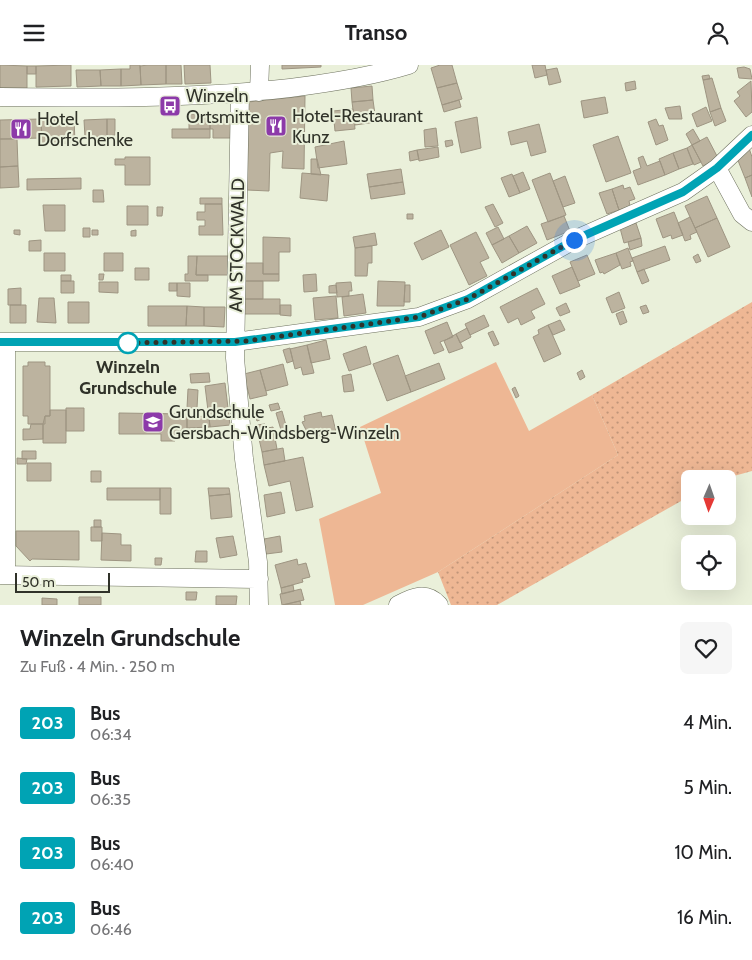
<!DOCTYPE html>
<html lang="de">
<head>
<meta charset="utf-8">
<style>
	body { margin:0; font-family:Cabin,sans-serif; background:#f6f6f6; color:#202124; height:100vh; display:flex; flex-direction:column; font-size:19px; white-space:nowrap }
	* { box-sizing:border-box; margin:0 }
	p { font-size:16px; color:#757577 }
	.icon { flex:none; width:28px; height:28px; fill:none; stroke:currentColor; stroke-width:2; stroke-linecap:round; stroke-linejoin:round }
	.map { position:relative; height:540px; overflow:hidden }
	.details { display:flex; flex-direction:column; background:#fff; flex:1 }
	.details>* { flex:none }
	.badge { padding:0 10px; border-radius:4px; font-size:18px; line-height:32px }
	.needle { width:32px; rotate:182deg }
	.buttons { position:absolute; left:681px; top:405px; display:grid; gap:10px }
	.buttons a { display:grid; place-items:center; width:55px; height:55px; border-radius:8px; background:#fff; box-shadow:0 5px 20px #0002; font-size:25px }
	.scale { position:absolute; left:15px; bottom:12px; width:95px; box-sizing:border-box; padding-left:5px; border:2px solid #303229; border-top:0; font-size:14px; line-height:18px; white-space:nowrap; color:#303229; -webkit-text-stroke:4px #eaf0da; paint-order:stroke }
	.you { position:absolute; width:25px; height:25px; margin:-12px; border:4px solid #fff; border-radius:50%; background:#1a73e8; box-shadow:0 0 0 8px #1a73e833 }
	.map>.badge { position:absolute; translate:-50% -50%; box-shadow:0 0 0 2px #fff }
	.round { display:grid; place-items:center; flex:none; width:52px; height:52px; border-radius:8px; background:#f6f6f6 }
	.headline { display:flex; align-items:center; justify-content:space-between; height:85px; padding:0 20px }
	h1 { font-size:24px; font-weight:700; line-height:38px }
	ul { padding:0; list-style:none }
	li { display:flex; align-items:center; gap:15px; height:65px; padding:0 20px }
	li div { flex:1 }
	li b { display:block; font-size:19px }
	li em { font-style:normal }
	li .badge { min-width:55px; font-weight:700; text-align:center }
	header { display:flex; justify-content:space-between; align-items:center; height:65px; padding:0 20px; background:#fff; font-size:22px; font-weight:700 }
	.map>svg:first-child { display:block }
	.green { fill:#eeb794 }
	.garden { fill:url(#garden-dots) }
	.building { fill:#bcb39f; stroke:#9e9582 }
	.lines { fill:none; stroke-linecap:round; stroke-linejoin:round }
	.minor-casing { stroke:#6d715e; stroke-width:19 }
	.minor { stroke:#fff; stroke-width:18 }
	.line-casing { stroke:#fff; stroke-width:11 }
	.line { stroke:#00a3b4; stroke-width:8 }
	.walk { stroke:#303229; stroke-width:5; stroke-dasharray:0 9 }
	.stop-dot { fill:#fff; stroke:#00a3b4; stroke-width:2.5 }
	.labels { text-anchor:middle; stroke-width:4; stroke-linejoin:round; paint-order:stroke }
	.poi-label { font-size:18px; fill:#303229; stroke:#eaf0da; text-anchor:start }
	.street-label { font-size:18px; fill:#303229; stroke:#eaf0da }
	.stop-label { font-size:18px; font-weight:bold; fill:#303229; stroke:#eaf0da }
</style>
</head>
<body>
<header><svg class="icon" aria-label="menu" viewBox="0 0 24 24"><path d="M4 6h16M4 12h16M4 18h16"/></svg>Transo<svg class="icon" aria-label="person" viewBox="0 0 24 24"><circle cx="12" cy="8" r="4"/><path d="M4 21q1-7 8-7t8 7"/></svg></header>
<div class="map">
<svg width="752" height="540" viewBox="0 0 752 540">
	<defs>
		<pattern id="garden-dots" width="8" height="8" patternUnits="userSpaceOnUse" patternTransform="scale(1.25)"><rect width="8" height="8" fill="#eeb794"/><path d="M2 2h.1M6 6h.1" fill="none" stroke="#c19579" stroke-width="1.8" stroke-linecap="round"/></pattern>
	</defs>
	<rect width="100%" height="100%" fill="#eaf0da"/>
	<path class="green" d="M496,297L529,366L592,330L618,390L438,507L363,540H335L319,454L381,428L360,362Z"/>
	<path class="garden" d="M752,237V406L723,414H690V431L497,540H451L438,507L618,390L592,330Z"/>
	<path class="building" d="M0,0L27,1V23H0Z
		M71,0V21L36,22V1Z
		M130,0H140L141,20L121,21V4H130Z
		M148,0H166V19L141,20L140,1Z
		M166,0H181L182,19H166Z
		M184,0H210L211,18L185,19Z
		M282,0H321V2L282,4Z
		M440,0H452L457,18L437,23L431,3Z
		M532,0H545L547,10L535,13Z
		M27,1H36V9H27Z
		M744,2L750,4L752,14L739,13L737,3Z
		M557,3L561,17L549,20L546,5Z
		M121,4V21H101L100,5Z
		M76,5H100L101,21L77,22Z
		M709,10L710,14L703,15L702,11Z
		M712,13L721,43L710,47L703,15Z
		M635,16L636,24L626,26L625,18Z
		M751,16L752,47L746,52L734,36L740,31L737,27Z
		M457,18L462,34L442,40L437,23Z
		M372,21L373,35L352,37L351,23Z
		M305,31L304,104L282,103L283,86L270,88L269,126L247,125L248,37Z
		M605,32L608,48L584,53L581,36Z
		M373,35L376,57L355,60L352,37Z
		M459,35L461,42L444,47L442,40Z
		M680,41L682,54H669L665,43Z
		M706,42L712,56L697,62L692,49Z
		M721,43L726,56L715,61L710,47Z
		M353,44L355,64L335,66L333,46Z
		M189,49H210V64H189Z
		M210,49H232V73H213V64H210Z
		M477,52L481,83L461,88L455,57Z
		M74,53L75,78L42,79L41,54Z
		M41,54L42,73L0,74V55Z
		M107,54V72H85L84,55Z
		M107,54H115V70L107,71Z
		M656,54L659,61L663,60L668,75L656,80L648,57Z
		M539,59L546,87L531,91L527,76L511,80L508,67Z
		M436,63L438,81L425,82L424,65Z
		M172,64H210V73H172Z
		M693,64L700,76L692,80L686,69Z
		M618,71L631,108L606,117L593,80Z
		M707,72L718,93L703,101L692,80Z
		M0,74H17L18,101L0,102Z
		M452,75L453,80L446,82L445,76Z
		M344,76L347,99L318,103L315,82Z
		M692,80L701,97L694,100L687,83Z
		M438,82L439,92L419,96L417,85Z
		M687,83L693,99L679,104L673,88Z
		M749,83L752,92V110L745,113L737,93Z
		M417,85L419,94L410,96L409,87Z
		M673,88L679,104L665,110L659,94Z
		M643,91L647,101L660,96L665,110L638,120L633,106L641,103L638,93Z
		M125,92H150V120H125V100H115V94H125Z
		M311,94H317L321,110L311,109Z
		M18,101L19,122L0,123V102Z
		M401,104L403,117L369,122L367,109Z
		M523,107L530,124L520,128L513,111Z
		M302,108L329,110L327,136L300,133Z
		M550,108L566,150L548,157L532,115Z
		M512,109L520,128L509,132L501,113Z
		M752,110V132L745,113Z
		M565,111L575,138L563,142L553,116Z
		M81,113V124L27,125V114Z
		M403,117L405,129L371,134L369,122Z
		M623,120L624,124L630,122L635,134L629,136L630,141L619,145L612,124Z
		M612,124L619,145L607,149L599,128Z
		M93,125H103L104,137H93Z
		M707,131L717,153L695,163L685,141Z
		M200,133H222V139H200Z
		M205,139H222L223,170H199V161H205V155H197V147H205Z
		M493,139L503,158L495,162L485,142Z
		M43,140H65V166H45Z
		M127,141H148V160H127Z
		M157,142H163L162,151H157Z
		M674,147L683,170L672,174L671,170L663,173L656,154Z
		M407,149H413V154H407Z
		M564,151L570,166L547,175L541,159Z
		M690,152L697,167L690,170L691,174L685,176L678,158Z
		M717,153L730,182L708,192L695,163Z
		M636,158L641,173L624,178L620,163Z
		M527,161L537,178L519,188L509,171Z
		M498,162L504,174L492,180L486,168Z
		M83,163H90V172H83Z
		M14,165H20V170L14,169Z
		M92,165H98V170H92Z
		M136,165V171H131V166Z
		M441,165L449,182L422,195L414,178Z
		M476,167L489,193L480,197L487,211L469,220L450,180Z
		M375,168L377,180L355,183L353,172Z
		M509,171L519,188L502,198L492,180Z
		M263,172L290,173V187H279V209H263Z
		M641,173L642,181L630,185L628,177Z
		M41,175V186H29V176Z
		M372,181V198H368L367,211H355V183Z
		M665,181L670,195L637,207L632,193Z
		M628,183L633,196L630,197L631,201L622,204L616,188Z
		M44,188H65V206H44Z
		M104,188H123V206H104Z
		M616,188L620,200L604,209L603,207L600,208L595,195Z
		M698,189L701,196L696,198L693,192Z
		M587,190L595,209L578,216L570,197Z
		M188,191H197L196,210H208V216H185V209H188Z
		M197,191H228V210H196Z
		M245,198H263V209H279V216H244Z
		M572,202L580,221L560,229L552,211Z
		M135,203H149V215H135Z
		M644,204L649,216L642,219L637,207Z
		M99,209H104L103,215H99Z
		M316,209L317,226L304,227L303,210Z
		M61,210H71V216H61Z
		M61,216H74V228H61Z
		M244,216H263V234H244Z
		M378,216L405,217L404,241H377Z
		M99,217H118V228L99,227Z
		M351,217L352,226H349V231L337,232L336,218Z
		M169,218H177V226H169Z
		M177,218H190V232L177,231Z
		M336,220L337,228H329V221Z
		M405,220H410V237H404Z
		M21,223V240H8V224Z
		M537,223L545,239L531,246L535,253L521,260L518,253L508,258L500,242Z
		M619,227L625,243L612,248L606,233Z
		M363,229L366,248L344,251L342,232Z
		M336,231L338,253L315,255L313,233Z
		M39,233H54L56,258L37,257Z
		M244,234H280V249H244Z
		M68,237H89V258H68Z
		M566,238L570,247L560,251L556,243Z
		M10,240H26V258H10Z
		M280,240H291V251L280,250Z
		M646,240L649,247L643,249L640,242Z
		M148,241H187L186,261H148Z
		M187,241L204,242V261H186Z
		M204,242H225L224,262L204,261Z
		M623,246L627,257L620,260L616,249Z
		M484,250L489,261L470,270L465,259Z
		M560,255L565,265L553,270L548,260Z
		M447,257L453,272L440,277L444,285L434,289L425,266Z
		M548,260L561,289L544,297L533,272L539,269L538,265Z
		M467,263L471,272L460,278L456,269Z
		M493,266L499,279L494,281L488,268Z
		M456,269L463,283L449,288L444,276Z
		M326,275L330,294L311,298L307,280Z
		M307,280L314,308L303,310L301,302L295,304L290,284Z
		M366,281L371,299L349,306L343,289Z
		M290,283L293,296L287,298L283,285Z
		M398,290L411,327L387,336L373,299Z
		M28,297H45V301H50V351H45V359H28V351H23V301H28Z
		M439,298L445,314L411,327L405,311Z
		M283,299L288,320L266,326L260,305Z
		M260,305L267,330L250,334L244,309Z
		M582,305L585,312L580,315L577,308Z
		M209,308L210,317L191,318L190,309Z
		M351,309L354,326L344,327L342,311Z
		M225,318L230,360L210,362L205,321Z
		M515,322L519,331L516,333L512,324Z
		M188,324L198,325L197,343H187Z
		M278,338L280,344L271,346L269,340Z
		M66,343H84V366H66Z
		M50,345H66V378H43V359L45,351H50Z
		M282,346L287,364L281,365L276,348Z
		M321,347L322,352L332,350L336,367L310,373L302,357L305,356L304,351Z
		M119,348L187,349V369H175V376H161V369H119Z
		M262,348L264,353L257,356L255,350Z
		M209,351L210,362L187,363V352Z
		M31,359H43V374L23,375V364H30Z
		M265,359L266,364L257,365L256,360Z
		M273,362L277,384L262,387L257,365Z
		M283,383L285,396L264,400L262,387Z
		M22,386H36V394H22Z
		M303,392L313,442L296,446L290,416L269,421L264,400Z
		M17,393L27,394L26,399H17Z
		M27,398H51V416H27Z
		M91,406H101V417H91Z
		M107,423H160V435H107Z
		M160,423H171V449H160Z
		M208,423H229L230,429L209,431Z
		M281,427L285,448L267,452L264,430Z
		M230,429L232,452L211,454L209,431Z
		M94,455H101V462H94Z
		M91,462H102V476H91Z
		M16,466H79V495L32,494L30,496L16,481Z
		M102,468L121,469V480H131V496L101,495Z
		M233,471L237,490L220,493L216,473Z
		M280,471L282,487L266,489L264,474Z
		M196,486H207V497H195Z
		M155,493H162L161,500H155Z
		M297,494L298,500L306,498L310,512L302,514L303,517L281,523L275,500Z
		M293,520L294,526L282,529L281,523Z
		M301,524L304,535L282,540L280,529Z
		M186,527H197L196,535H186Z
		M216,531H237L236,540H216Z
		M79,532H101V540H79Z
		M42,533L57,534V540H42Z
		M300,536L301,540H283Z"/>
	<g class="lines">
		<g class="minor-casing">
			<path id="minor" d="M259,27L260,0
				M240,28L235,293L244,394L258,497L259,540
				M0,32C97,33 193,34 290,23C330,18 370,12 409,0
				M717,103L742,149L752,157
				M0,277H235L419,252L468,234L574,175L683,127L717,103L752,70
				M6,277V510
				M0,510L259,514
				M398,540C413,532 426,526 439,540"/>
		</g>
		<use href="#minor" class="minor"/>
	</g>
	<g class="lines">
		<g class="line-casing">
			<path id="line" d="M0,277H235L419,252L468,234L574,175L683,127L717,103L752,70"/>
		</g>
		<use href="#line" class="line"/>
		<path class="walk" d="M128,278H124L246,276L419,252L468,234L574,175"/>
	</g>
	<defs>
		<g id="bus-square" transform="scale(1.125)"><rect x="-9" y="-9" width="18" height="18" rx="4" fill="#8c3aa9" stroke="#eaf0da"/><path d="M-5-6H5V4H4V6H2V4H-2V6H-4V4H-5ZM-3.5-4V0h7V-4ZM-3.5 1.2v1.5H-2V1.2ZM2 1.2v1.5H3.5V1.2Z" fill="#fff"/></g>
		<g id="restaurant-square" transform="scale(1.125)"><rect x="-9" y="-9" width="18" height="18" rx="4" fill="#8c3aa9" stroke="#eaf0da"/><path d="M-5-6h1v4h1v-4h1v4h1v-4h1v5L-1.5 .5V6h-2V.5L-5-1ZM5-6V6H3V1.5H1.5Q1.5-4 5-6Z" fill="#fff"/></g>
		<g id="school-square" transform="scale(1.125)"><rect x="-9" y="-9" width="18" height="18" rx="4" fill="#8c3aa9" stroke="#eaf0da"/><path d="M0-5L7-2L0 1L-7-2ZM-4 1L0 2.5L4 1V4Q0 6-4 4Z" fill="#fff"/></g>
	</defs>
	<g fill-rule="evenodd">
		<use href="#bus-square" x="170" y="41"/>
		<use href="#restaurant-square" x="276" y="61"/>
		<use href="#restaurant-square" x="21" y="64"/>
		<use href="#school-square" x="153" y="357"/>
	</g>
	<circle class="stop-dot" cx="128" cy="278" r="10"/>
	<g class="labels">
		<g class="poi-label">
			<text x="186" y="37">Winzeln<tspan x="186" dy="21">Ortsmitte</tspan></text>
			<text x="292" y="57">Hotel-Restaurant<tspan x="292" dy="21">Kunz</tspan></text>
			<text x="37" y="60">Hotel<tspan x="37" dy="21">Dorfschenke</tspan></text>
			<text x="169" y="353">Grundschule<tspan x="169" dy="21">Gersbach-Windsberg-Winzeln</tspan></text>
		</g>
		<g class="street-label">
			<text transform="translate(237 180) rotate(-89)" y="6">AM STOCKWALD</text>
		</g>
		<g class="stop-label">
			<text x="128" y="308">Winzeln<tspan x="128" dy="21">Grundschule</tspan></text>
		</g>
	</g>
</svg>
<div class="buttons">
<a><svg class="needle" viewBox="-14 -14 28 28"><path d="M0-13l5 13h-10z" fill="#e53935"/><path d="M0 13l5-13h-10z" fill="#757577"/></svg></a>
<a><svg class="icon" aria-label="locate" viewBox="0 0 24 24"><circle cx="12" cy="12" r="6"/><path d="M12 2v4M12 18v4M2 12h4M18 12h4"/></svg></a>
</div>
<div class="scale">50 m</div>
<div class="you" style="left:574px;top:175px"></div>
</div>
<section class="details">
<div class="headline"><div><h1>Winzeln Grundschule</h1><p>Zu Fuß · 4 Min. · 250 m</p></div><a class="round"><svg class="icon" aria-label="heart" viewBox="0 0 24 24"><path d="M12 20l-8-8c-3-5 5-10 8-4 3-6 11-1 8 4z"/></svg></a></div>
<ul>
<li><span class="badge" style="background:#00a3b4;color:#fff">203</span><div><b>Bus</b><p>06:34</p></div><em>4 Min.</em></li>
<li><span class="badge" style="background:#00a3b4;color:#fff">203</span><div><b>Bus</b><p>06:35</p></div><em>5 Min.</em></li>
<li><span class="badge" style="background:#00a3b4;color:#fff">203</span><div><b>Bus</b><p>06:40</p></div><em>10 Min.</em></li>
<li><span class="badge" style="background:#00a3b4;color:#fff">203</span><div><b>Bus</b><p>06:46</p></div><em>16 Min.</em></li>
</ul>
</section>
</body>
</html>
